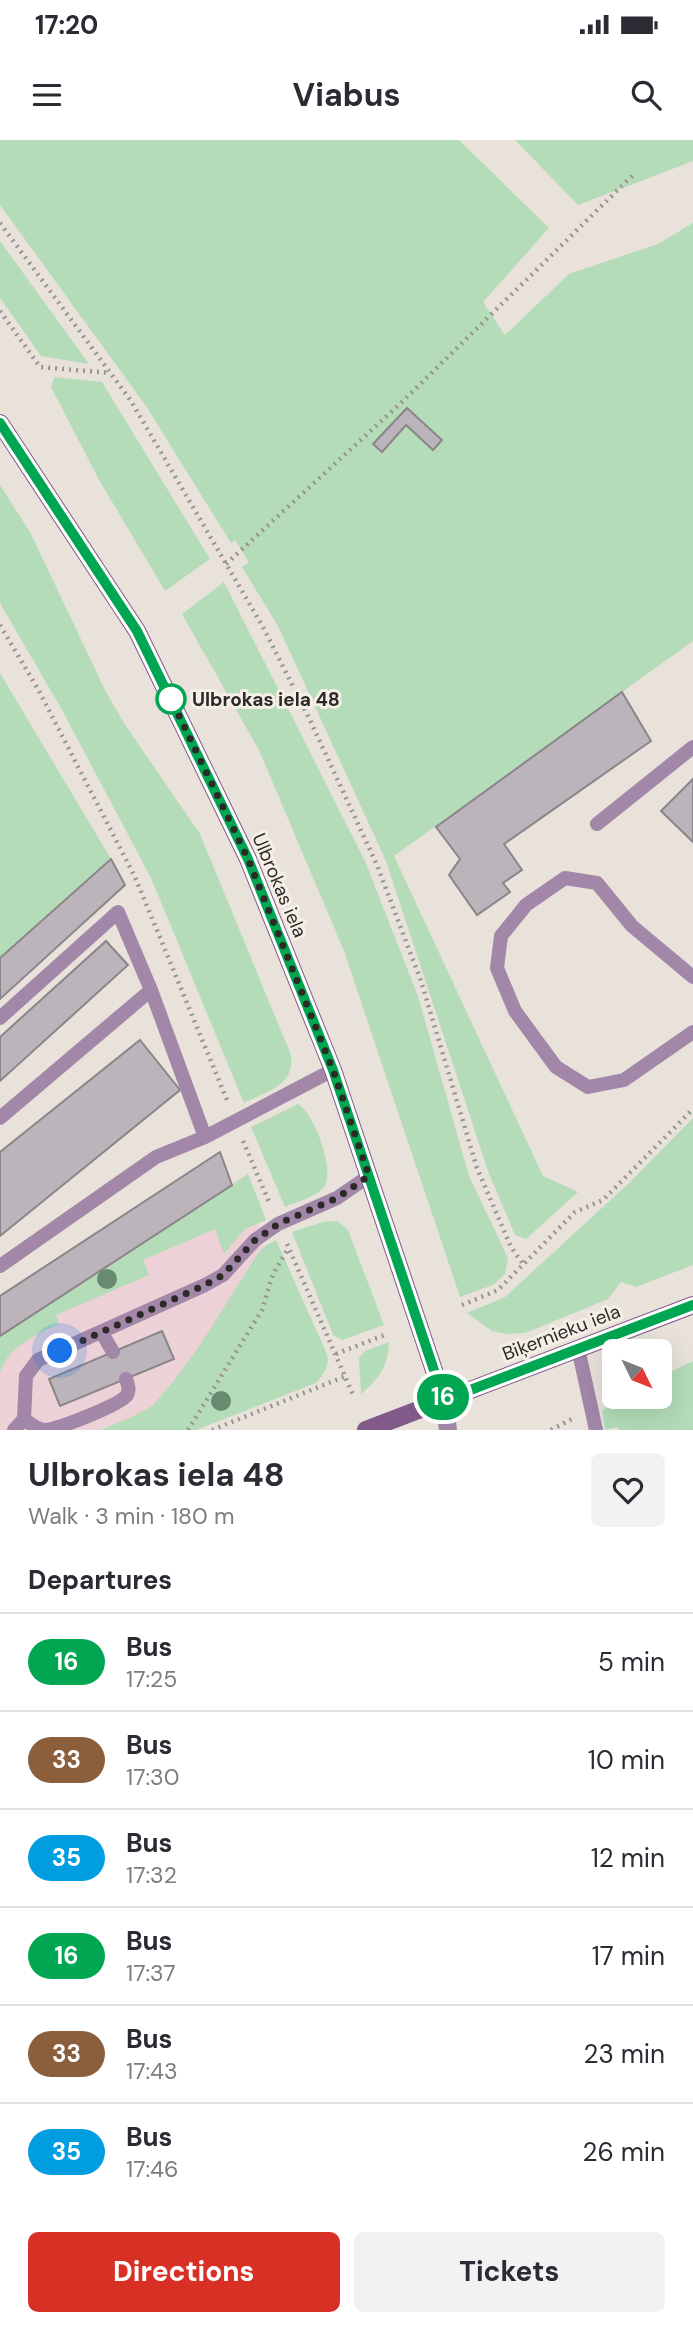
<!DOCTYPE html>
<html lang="en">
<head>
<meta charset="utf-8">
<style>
	body { margin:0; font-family:"DM Sans",sans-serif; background:#f2f2f3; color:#2b2b33; height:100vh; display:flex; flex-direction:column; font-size:26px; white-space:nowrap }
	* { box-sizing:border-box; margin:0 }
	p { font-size:23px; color:#7c7c81 }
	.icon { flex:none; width:38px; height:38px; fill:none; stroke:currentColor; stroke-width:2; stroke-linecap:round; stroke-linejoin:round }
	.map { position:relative; height:1290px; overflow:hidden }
	.details { display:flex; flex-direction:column; background:#fff; flex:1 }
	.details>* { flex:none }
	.badge { padding:0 14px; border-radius:23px; font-size:24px; line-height:46px }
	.needle { width:46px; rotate:133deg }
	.tools { position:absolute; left:602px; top:1199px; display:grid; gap:14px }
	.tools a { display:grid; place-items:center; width:70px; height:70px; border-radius:10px; background:#fff; box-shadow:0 7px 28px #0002; font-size:35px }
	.you { position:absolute; width:35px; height:35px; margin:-18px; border:5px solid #fff; border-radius:50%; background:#1a73e8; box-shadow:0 0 0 10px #1a73e833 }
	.map>.badge { position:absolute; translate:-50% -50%; box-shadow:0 0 0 4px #fff }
	h2 { padding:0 28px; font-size:26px; line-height:63px }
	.round { display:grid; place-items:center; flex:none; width:74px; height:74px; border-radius:10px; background:#f2f2f3 }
	.head { display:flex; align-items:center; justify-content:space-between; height:119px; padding:0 28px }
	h1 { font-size:33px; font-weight:700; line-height:52px }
	.action { display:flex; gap:14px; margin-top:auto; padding:14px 28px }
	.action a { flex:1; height:80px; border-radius:10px; background:#d93025; color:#fff; font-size:28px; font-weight:700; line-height:80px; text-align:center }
	.action a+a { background:#f2f2f3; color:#2b2b33 }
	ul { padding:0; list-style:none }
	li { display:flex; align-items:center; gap:21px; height:98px; padding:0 28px; border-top:2px solid #e1e1e2 }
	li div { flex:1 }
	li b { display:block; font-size:26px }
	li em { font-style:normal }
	li .badge { min-width:77px; font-weight:700; text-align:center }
	.status { display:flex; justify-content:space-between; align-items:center; height:49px; padding:0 35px; background:#fff; direction:ltr }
	.status svg { height:19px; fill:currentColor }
	header { display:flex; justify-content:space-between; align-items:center; height:91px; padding:0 28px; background:#fff; font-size:32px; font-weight:700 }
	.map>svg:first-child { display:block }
	.commercial { fill:#ecd1d7 }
	.green { fill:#b4dcb9 }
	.building { fill:#bbb4ba; stroke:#8b858a; stroke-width:2 }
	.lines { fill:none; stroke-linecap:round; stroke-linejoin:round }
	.path { stroke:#999490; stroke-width:4.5; stroke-dasharray:2 5; stroke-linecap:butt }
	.service { stroke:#a287a8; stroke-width:14 }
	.tertiary { stroke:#a287a8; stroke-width:18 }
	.secondary { stroke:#825a8a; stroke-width:18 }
	.tree { fill:#688a6e }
	.line-casing { stroke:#fff; stroke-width:16 }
	.line { stroke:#00a651; stroke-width:10 }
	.walk { stroke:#2c2927; stroke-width:7; stroke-dasharray:0 12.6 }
	.stop-dot { fill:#fff; stroke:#00a651; stroke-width:3.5 }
	.labels { text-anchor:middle; stroke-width:6; stroke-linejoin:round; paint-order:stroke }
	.stop-label { font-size:19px; font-weight:bold; fill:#2c2927; stroke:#f5efe8; text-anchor:start }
	.street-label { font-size:19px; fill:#2c2927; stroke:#f5efe8 }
</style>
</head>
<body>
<div class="status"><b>17:20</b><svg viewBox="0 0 49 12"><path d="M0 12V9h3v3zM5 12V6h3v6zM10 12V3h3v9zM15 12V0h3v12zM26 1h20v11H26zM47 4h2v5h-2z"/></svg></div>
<header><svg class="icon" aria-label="menu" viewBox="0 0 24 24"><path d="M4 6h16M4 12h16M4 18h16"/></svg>Viabus<svg class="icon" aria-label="search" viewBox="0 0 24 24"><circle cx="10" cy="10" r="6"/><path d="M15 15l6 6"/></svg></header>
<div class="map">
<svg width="693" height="1290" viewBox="0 0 693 1290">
	<rect width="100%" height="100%" fill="#e8e2db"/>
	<path class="commercial" d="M243,1037L269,1121L157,1290H0V1197Z"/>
	<path class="green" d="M0,0H459L549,88L483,162L505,195L569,134L658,104L693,83V501L394,716L543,1036L578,1052L526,1099L515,1095L489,1034L386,721L278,486L242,427L249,422L235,400L231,403L146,266L0,65Z
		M515,0H693V21L578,65Z
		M0,101L89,224L41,216L0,158Z
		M54,237L102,242L210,419L165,451L98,338L51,247Z
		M0,345L31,394L104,548L124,583L200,694L291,915C295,946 267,951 244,963L151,738L62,570L0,463Z
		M224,442L365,721L418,856L469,1036L508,1118L505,1134L493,1145L460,1157L344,811L259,610L182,474Z
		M0,533L111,719L0,818Z
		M298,964C314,973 336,1031 324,1047C316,1057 296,1062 285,1067L251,987Z
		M693,978V1125L636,1147L621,1142L608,1159L525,1193L507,1194L492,1191L467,1173L505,1157L629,1043Z
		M248,1034L266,1080L245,1089L224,1114L215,1089L143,1120L149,1135L56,1175L59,1184C36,1195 7,1207 0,1233V1197Z
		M337,1081L348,1090L384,1185L342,1200L333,1195L292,1092L323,1082Z
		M276,1100L327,1214C330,1227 324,1233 316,1243L196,1290H100L128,1279L152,1266L173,1242L202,1202L257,1115L265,1106Z
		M389,1202C387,1228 381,1236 361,1254L359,1218L365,1211Z
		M693,1221V1290H619L617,1287L605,1290L602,1271C621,1252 635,1256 660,1256V1237Z"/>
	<path class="building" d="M407,268L442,300L433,310L406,285L382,312L373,304Z
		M622,552L651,601L504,704L522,730L503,743L510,752L477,775L449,735L460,719L436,687Z
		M693,639V702L661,671Z
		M111,719L125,745L0,859V818Z
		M106,801L128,825L0,941V897Z
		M140,900L180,950L0,1096V1012Z
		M220,1012L232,1045L0,1196V1156Z
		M162,1191L174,1219L60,1266L49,1239Z"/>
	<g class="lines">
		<path class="path" d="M0,83L131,261L263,487L309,578L377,725L421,841L477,1028L511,1107L523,1124
			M0,171L40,227L111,233
			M226,424L402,262L634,34
			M0,485L39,551L135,737L227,960
			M243,1001L270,1064
			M287,1104L354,1257
			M462,1165L498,1150L575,1072L603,1060L693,969
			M336,1214L387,1194
			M188,1290L262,1170L273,1134L288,1109
			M212,1290L346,1236
			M551,1290L572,1279"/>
		<path class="service" d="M597,684L693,607
			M693,837L632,786L597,743L565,738L526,765L501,796L497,828L515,871L556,927L588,947L624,940L693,892
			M0,878L118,772L151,850L205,997
			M0,978L151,850
			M0,1126L156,1017L205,997L333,930
			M102,1193L113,1212
			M578,1208L596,1290
			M24,1279C30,1283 36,1289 44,1290C56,1290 120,1265 127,1255C130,1249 128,1245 126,1239
			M14,1290L24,1279L26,1236L38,1220L205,1145L223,1135L255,1100L278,1084L337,1058L369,1036"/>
		<path class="tertiary" d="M444,1260L448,1290"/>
		<path class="secondary" d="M0,283L137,491L248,719L333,930L444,1260
			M366,1290L693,1165"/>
	</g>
	<g class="tree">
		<circle cx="107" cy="1139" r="10"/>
		<circle cx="221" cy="1261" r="10"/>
	</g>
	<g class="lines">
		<g class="line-casing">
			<path id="line" d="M0,283L137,491L248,719L333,930L444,1260L693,1165"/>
		</g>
		<use href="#line" class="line"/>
		<path class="walk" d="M60,1211L205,1145L223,1135L255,1100L267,1092L278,1084L337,1058L369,1036L333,930L248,719L171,559"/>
	</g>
	<circle class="stop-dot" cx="171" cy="559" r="14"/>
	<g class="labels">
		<g class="stop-label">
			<text x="192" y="566">Ulbrokas iela 48</text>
		</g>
		<g class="street-label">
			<text transform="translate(280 745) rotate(67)" y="7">Ulbrokas iela</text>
			<text transform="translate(561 1192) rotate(-21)" y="7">Biķernieku iela</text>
		</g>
	</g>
</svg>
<div class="tools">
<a><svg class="needle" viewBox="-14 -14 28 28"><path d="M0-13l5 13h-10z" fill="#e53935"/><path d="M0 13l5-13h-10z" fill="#7c7c81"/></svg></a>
</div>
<div class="you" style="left:60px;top:1211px"></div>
<b class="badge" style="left:443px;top:1257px;background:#00a651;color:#fff">16</b>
</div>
<section class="details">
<div class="head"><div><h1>Ulbrokas iela 48</h1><p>Walk · 3 min · 180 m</p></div><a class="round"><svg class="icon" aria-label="heart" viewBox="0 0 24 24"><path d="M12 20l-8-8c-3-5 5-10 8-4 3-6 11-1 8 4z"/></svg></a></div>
<h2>Departures</h2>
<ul>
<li><span class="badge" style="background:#00a651;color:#fff">16</span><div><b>Bus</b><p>17:25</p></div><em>5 min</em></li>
<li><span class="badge" style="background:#8b5e3c;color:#fff">33</span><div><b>Bus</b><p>17:30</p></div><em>10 min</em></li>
<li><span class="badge" style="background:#009de0;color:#fff">35</span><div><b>Bus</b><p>17:32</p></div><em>12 min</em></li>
<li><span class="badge" style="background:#00a651;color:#fff">16</span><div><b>Bus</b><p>17:37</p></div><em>17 min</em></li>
<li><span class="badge" style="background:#8b5e3c;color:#fff">33</span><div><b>Bus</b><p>17:43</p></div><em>23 min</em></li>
<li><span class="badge" style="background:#009de0;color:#fff">35</span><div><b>Bus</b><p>17:46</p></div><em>26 min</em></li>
</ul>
<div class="action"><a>Directions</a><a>Tickets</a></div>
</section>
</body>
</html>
